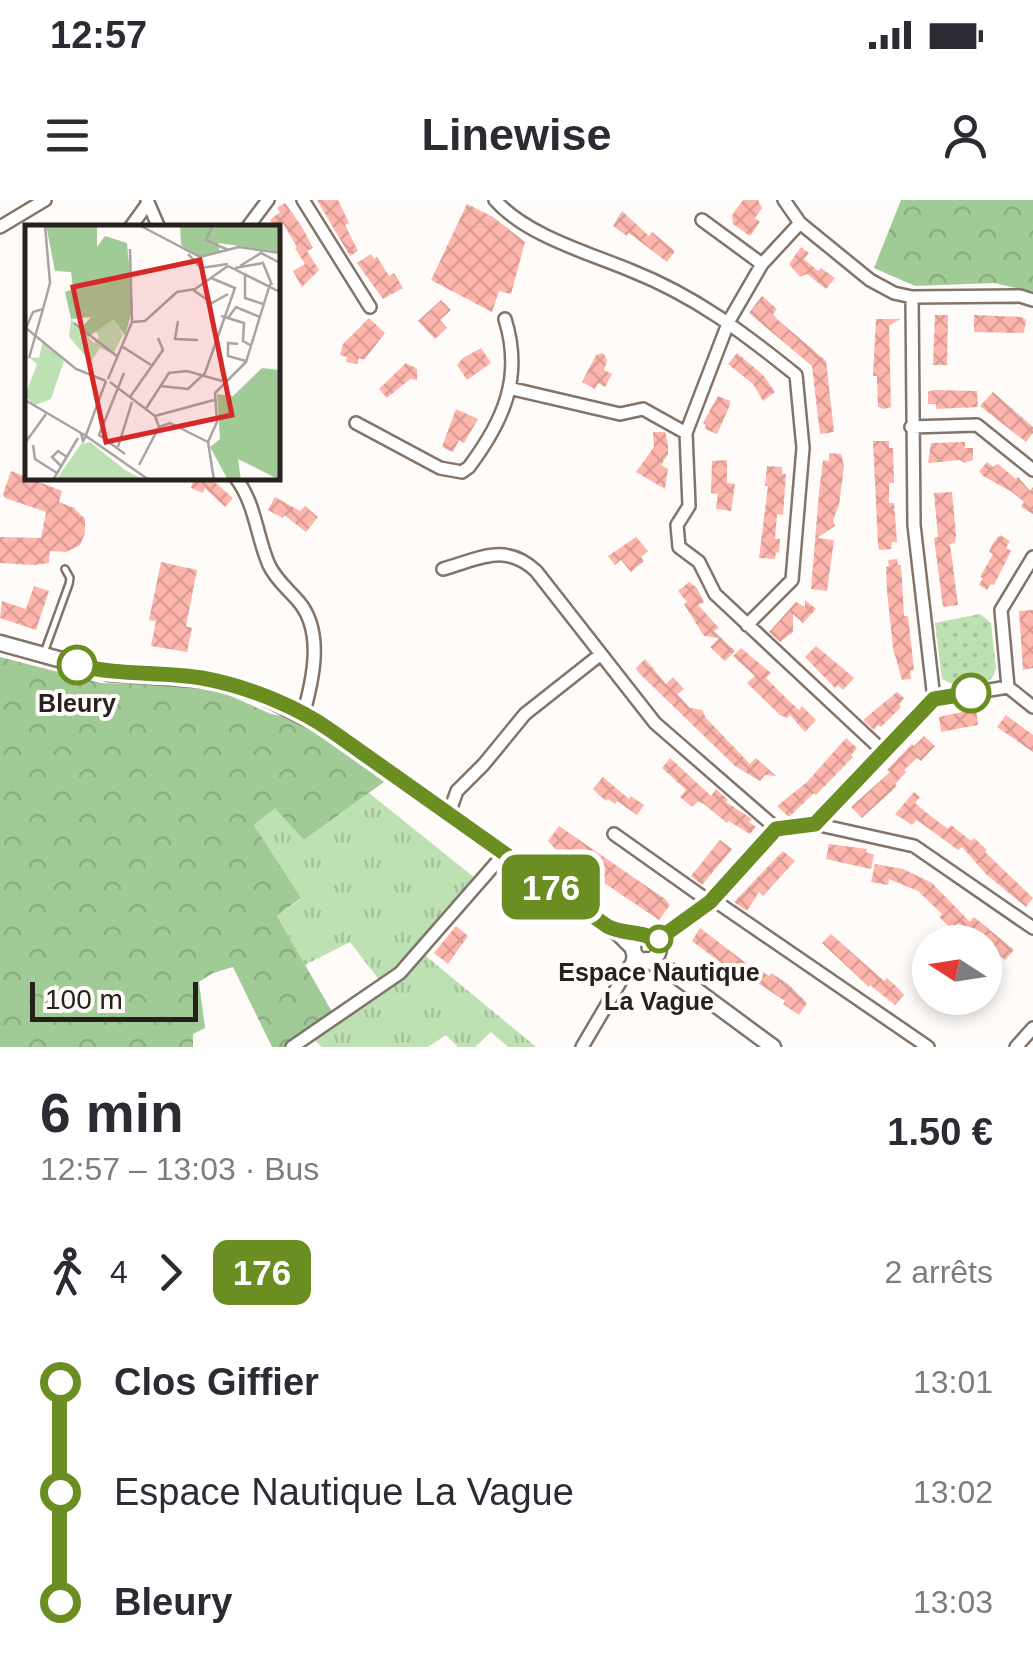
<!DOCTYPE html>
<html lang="fr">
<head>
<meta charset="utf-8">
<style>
	body { margin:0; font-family:Helvetica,sans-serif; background:#f2f2f3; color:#2b2b33; height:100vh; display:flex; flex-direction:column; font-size:38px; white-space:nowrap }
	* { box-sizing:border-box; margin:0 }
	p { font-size:32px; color:#7c7c81 }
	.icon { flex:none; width:55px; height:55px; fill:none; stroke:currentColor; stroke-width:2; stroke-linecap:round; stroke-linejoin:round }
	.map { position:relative; height:847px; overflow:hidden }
	.drawer { display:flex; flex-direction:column; background:#fff; flex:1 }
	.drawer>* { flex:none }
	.badge { padding:0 20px; border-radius:15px; font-size:35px; line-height:65px }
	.needle { width:65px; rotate:282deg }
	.buttons { position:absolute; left:912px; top:725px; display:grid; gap:20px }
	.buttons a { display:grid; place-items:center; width:90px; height:90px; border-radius:50%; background:#fff; box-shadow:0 5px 15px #0003; font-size:50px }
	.scale { position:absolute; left:30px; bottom:25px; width:168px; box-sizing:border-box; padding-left:10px; border:5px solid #26211d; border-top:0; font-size:28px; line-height:35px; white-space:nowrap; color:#26211d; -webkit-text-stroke:8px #fefbf9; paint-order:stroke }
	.map>.badge { position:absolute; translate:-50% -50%; box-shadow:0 0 0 5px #fff }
	.legs { display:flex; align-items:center; gap:15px; height:110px; padding:0 40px; font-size:32px }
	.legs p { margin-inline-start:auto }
	.headline { display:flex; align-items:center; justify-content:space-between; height:170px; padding:0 40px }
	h1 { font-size:55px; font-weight:700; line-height:75px }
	ul { padding:0 40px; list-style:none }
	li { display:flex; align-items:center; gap:35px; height:110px; font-size:38px }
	li i { display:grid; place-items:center; width:15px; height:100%; margin:0 12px; background:currentColor }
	li i::after { content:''; width:25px; height:25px; margin:-12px; border:8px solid; border-radius:50%; background:#fff }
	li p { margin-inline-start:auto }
	li:first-child i { background:linear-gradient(#0000 50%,currentColor 0) }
	li:last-child i { background:linear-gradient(currentColor 50%,#0000 0) }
	.status { display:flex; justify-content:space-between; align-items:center; height:70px; padding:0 50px; background:#fff; direction:ltr }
	.status svg { height:28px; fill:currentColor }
	header { display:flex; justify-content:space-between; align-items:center; height:130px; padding:0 40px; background:#fff; font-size:45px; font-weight:700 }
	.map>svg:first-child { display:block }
	.grass { fill:url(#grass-tufts) }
	.forest { fill:url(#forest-crowns) }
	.park { fill:url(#park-dots) }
	.building { fill:url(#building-cross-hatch) }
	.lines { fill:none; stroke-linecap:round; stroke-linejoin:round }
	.service-casing { stroke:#81756b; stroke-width:10 }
	.minor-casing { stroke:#81756b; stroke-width:16 }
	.tertiary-casing { stroke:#81756b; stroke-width:19 }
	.service { stroke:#fff; stroke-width:5 }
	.minor { stroke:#fff; stroke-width:11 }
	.tertiary { stroke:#fff; stroke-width:14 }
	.line-1-casing { stroke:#fff; stroke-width:22 }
	.line-1 { stroke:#6b8e23; stroke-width:15 }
	.stop-1-dot { fill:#fff; stroke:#6b8e23; stroke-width:5 }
	.labels { text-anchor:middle; stroke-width:8; stroke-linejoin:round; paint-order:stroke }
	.stop-label { font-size:25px; font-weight:bold; fill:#26211d; stroke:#fefbf9 }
	.inset-road { fill:none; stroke:#a8a4a1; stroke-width:2.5 }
	.view { fill:#d62828; fill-opacity:0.15; stroke:#d62828; stroke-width:5 }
	.inset-edge { fill:none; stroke:#26211d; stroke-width:5 }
</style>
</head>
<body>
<div class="status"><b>12:57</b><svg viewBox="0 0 49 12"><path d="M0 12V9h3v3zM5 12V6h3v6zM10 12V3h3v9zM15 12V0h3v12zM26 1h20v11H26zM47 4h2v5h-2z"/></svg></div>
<header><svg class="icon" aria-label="menu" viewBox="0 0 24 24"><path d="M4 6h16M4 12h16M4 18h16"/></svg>Linewise<svg class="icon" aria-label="person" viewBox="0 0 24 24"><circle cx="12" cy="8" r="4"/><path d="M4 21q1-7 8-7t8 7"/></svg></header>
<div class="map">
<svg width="1033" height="847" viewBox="0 0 1033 847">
	<defs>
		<pattern id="grass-tufts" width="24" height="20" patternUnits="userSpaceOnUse" patternTransform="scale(2.5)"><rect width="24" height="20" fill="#bee1b4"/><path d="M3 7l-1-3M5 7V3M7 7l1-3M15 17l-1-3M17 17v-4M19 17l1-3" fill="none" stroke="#a3c19a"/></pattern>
		<pattern id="forest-crowns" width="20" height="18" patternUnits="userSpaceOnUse" patternTransform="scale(2.5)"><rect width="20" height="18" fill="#a1cb96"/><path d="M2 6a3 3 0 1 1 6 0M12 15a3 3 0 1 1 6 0" fill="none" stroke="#8aae81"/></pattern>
		<pattern id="park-dots" width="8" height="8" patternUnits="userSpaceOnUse" patternTransform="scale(2.5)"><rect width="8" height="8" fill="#bee1b4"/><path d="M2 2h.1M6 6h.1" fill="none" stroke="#a3c19a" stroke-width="1.8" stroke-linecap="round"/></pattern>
		<pattern id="building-cross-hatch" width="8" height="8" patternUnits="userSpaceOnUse" patternTransform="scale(2.5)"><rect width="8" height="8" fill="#feb6ac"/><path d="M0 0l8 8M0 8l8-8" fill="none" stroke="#da9c94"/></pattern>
	</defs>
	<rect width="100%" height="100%" fill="#fefbf9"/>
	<path class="grass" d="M369,593L480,682L421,752L536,847H508L491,832L475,847H458L446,835L428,847H322L309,835L383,785L350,742L305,765L277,716L301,699L254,625L275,607L304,640Z"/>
	<path class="forest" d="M901,0H1033V92L994,83L915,86L874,68Z
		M0,457L101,483L208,486L271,514L306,521L384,582L304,640L275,608L254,625L301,698L277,716L335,817L292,847H272L233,767L213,773L199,782L205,828L193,834V847H0Z"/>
	<path class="park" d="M980,414L991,423L996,469L991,480L952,484L942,479L935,423Z"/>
	<path class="building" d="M317,0H338L349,23L345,25L358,51L350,56Z
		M743,0H758L762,8L755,18L760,22L750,36L733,24L732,15Z
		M285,3L302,27L313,48L307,51L319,70L302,87L293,71L305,64L295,48L297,47L282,22L275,28L270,20L280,12L277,8Z
		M467,4L493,17L525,42L511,94L499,91L492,112L431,80Z
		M622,11L649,36L652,32L675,51L667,62L633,36L628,33L627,36L613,26Z
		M801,47L809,53L804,59L818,71L821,68L835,78L826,89L807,74L800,77L789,64Z
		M371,54L374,59L377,57L389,76L394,73L403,88L383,99L357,63Z
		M762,96L777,109L773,114L777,119L826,161L834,232L820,234L812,166L749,113Z
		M441,100L451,110L440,120L447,128L435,139L418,121Z
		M935,115H948L947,165H933Z
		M974,115L1021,117L1026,120L1024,133L974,132Z
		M369,118L385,133L364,160L359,158L357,164L346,162L347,157L340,155L343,144Z
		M876,119H900L889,126L891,207L884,209L878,207L877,176H873Z
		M481,148L491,163L467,180L457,165L463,158Z
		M603,153L607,160L604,170L612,174L605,187L598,183L595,189L582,182L596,155Z
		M737,153L763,175L775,192L763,201L753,184L728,164Z
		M406,163L417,169V180L410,179L387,198L379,189Z
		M934,190L977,191L978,207L936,209V204H928V192Z
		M993,192L1033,227V233L1026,242L980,206Z
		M718,196L730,201V205L717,234L705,229L706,225L703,223Z
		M456,209L478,219L464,243L459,240L453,252L442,247Z
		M653,232H665L668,244V254L661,265L668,269L665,289L636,272L654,247Z
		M873,241H889V248H893L894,283H889V303H894L897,342H892L891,349L879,350L878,344Z
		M965,242V248H973V260L964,263L960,260L928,263L931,243Z
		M829,253L841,254L844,266L839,305L833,320L835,326L817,338L834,340L827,391L811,389L819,293L823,260L829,261Z
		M727,260V283L735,284L731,311L716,309L718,294L711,293L712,261Z
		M987,262L993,267L998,264L1016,279L1018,277L1030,291L1033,287V314L1021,307L1024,302L1012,292L983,276L979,271Z
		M767,266L782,267V274H786L783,315L777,314L775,339H780L779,353L776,352L775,359L759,358L768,286H765Z
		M11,271L62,291L59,302L74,308L85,319V333L80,345L66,352L50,351L49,363L34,365L0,363V337L41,338L46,312L5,298L3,294Z
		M194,278H210L233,298L225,307L205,288L203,293L191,288Z
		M952,292L956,335L955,343L950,344L958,405L943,407L934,338L938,337L934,293Z
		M275,297L300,311L305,306L318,317L306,332L284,315L283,318L268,310Z
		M1000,335L1010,341L1006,348L1011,351L994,385L991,384L987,390L979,385L983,378L980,377L993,354L989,352L993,343Z
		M636,337L648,351L641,357L644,361L631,372L621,360L615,365L608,356Z
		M897,359L898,365H901L904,416H908L914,470L910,471L911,479L902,480L893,448L887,391L886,367L889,366L888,360Z
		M161,362L197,370L186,426L192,428L187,452L151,446L156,421L149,420Z
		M689,382L697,388L704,402L698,405L719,428L714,431L735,451L725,461L710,447L719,438L704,436L684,404L687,402L678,391Z
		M34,386L49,391L36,430L0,418L2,401L26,409Z
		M805,400L816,409L803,423L793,414V432L780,442L769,432L796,402L805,407Z
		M1033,410V468L1023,470L1019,411Z
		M816,446L854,478L843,490L838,485L835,488L805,457Z
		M741,448L771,473L766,478L786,498L799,510L802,506L816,520L805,532L790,515L787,518L780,515L747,483L755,476L733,456Z
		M645,459L666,484L673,477L684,489L677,494L690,508L702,510L706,518L750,564L756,558L776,576L765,575L760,581L735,566L638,472L636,468Z
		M897,492L904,498L899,504L901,507L881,527L878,525L874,530L863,520Z
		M976,509L978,525L941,532L939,517Z
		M1006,515L1033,535V552L997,527Z
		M924,536L935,546L921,561L917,558L904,570L906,572L895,584L897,586L862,618L851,607L890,572L887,570L912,544L914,546Z
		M846,538L857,548L851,555L853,557L816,595L814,593L789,617L777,606L807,582Z
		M670,558L711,596L716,589L728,600L726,602L752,619L749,622L756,627L750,634L729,621L727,623L704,604L698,601L692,607L680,597L686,590L662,568Z
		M603,577L629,599L631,596L644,605L637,615L617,601L615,604L608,599L606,601L598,594L593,589Z
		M914,592L920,597L915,603L928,614L948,629L951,625L971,641L974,638L987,650L985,652L1033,698L1026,707L987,675L962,647L958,650L917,620L912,625L895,614Z
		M559,626L665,699L670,705L659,720L557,651L548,641Z
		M720,640L732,649L702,685L691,676Z
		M829,644L867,649L866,652L874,655L871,669L826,659Z
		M783,651L795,661L763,696L759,692L747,711L734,702Z
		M875,664L903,669L932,683L970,722L974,717L1014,750L1005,760L958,723L952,729L939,717L942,714L918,691L889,679L888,685L871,682Z
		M456,726L468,736L448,764L434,753Z
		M700,728L751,767L753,765L769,776L771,773L788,784L807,803L799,815L783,804L785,801L752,779L750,782L728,768L692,741Z
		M831,734L884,781L887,778L897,787L904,795L895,805L870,785L869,787L822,743Z"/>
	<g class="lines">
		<g class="service-casing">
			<path id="service" d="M45,450L69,384L70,378L65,369"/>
		</g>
		<g class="minor-casing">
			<path id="minor" d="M147,0L159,28
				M303,0L370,107
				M495,0C527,36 589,53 632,71C695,96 744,133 796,175L803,248L792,380L747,425
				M784,0L800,23L870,80L894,93L912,97L1020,96L1033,100
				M702,20L762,64
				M800,23L762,64L729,121L686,233L689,306L677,325L679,347L699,362L715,394L884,552
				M0,27L45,0
				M130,28L148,3
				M247,28L268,0
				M912,97L914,325L934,499
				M509,188L620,214L643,209L686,233
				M356,223L440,268L462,272L469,267C504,220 523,177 505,119
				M911,227L977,225L1033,270
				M236,278C256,305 256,335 269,365C276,380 288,389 299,402C324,432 313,480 303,515
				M443,369C479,359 505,342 536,371L655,523L777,629
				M1008,487L1033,507
				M449,613L457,591L484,564L525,514L601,454
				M815,624L914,646L1033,728
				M614,634L710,702L718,703L928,847
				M656,741L710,702L777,629L815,624L934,499L1008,487L1001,410L1033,357
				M292,847L400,773L504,654
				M582,847L632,762L634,752
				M1016,847L1033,828"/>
		</g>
		<g class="tertiary-casing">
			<path id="tertiary" d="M0,443L109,473L212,480L260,495L333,531L619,734L633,748
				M633 748a13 13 0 1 1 26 0a13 13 0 1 1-26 0Z
				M646,760L670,771L773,847"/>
		</g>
		<use href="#service" class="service"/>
		<use href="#minor" class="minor"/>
		<use href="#tertiary" class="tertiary"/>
	</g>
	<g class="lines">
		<g class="line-1-casing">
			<path id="line-1" d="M77,465C119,476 161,471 202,478C246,486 297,506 333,532L607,726C623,735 643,730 656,741L710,702L776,629L815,624L934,499L971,493"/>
		</g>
		<use href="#line-1" class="line-1"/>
	</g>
	<g class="stop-1-dot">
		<circle cx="77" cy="465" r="18"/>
		<circle cx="971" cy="493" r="18"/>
		<circle cx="659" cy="739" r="12"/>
	</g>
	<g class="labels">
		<g class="stop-label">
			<text x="77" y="512">Bleury</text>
			<text x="659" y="781">Espace Nautique<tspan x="659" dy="29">La Vague</tspan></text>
		</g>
	</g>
	<g transform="translate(25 25)">
		<rect width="255" height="255" fill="#fefbf9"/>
		<path d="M89,93L98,110L88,129L75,123L59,147L65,136L44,112L46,94L57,106L54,113L59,108L69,118L74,112L70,105Z" fill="#bee1b4"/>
		<path d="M21,0H72V22L80,11L102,18L108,82L100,111L89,94L63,112L55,104L66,92L46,94L40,67L48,64L46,47L30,46ZM155,0H255V27L193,18L195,27L174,32L156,20ZM237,143L255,145V255L213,234L216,255H203L185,222L195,214L192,169L208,171Z" fill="#a1cb96"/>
		<path d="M18,116L39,136L26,174L10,180L0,171L12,139L4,132L14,133Z" fill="#bee1b4"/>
		<path d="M65,217L100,245L119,255H31L56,219Z" fill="#bee1b4"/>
		<path class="inset-road" d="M114,0L175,32L214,22L255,28M188,0L181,15L203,25M163,29L176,43L203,39M203,41L255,67M215,41L236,28L255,38M210,43L238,38L247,60M220,48V73L238,79M168,65L187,78L203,69M196,91L219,98L218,116L227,121M203,93L211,82L235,92M153,96L150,114L173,115M107,97L120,96L152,67L170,64L203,41M49,98L93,132M1,103L8,87L18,84L25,58L20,0M1,103L51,144L81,156M213,119L203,118V131L221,136M98,122L126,140M4,133L18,84M99,148L74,210L100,229M83,154L107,97L105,24M85,157L130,191L134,202L145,198L183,217M135,161L163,164L180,148L210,63L186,53M105,172L138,125L133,113M0,175L56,208L58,216L61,211L56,208M120,185L144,148L162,146L197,156M130,191L189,175M61,210L81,156M61,211L124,255M183,217L192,197L190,168L221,137L245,59M183,217L189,255M0,218L21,189M8,220L10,234L32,248M93,222L107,177M114,240L134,202M36,241L27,232L33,226L42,232M28,255L53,213"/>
		<path class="view" d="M175,35L207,190L81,217L48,62Z"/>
		<rect width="255" height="255" class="inset-edge"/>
	</g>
</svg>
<div class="buttons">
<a><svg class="needle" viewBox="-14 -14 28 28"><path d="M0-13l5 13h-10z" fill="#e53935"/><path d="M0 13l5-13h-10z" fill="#7c7c81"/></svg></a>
</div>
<div class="scale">100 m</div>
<b class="badge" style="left:551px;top:687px;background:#6b8e23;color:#fff">176</b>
</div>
<section class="drawer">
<div class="headline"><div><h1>6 min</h1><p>12:57 – 13:03 · Bus</p></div><b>1.50 €</b></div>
<div class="legs"><svg class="icon" aria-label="walk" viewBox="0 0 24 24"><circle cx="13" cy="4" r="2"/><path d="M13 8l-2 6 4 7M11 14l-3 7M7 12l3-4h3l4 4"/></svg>4<svg class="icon" aria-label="forward" viewBox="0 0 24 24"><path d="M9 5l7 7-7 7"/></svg><b class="badge" style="background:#6b8e23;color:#fff">176</b><p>2 arrêts</p></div>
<ul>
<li><i style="color:#6b8e23"></i><b>Clos Giffier</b><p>13:01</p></li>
<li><i style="color:#6b8e23"></i><span>Espace Nautique La Vague</span><p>13:02</p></li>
<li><i style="color:#6b8e23"></i><b>Bleury</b><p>13:03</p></li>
</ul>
</section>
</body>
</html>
